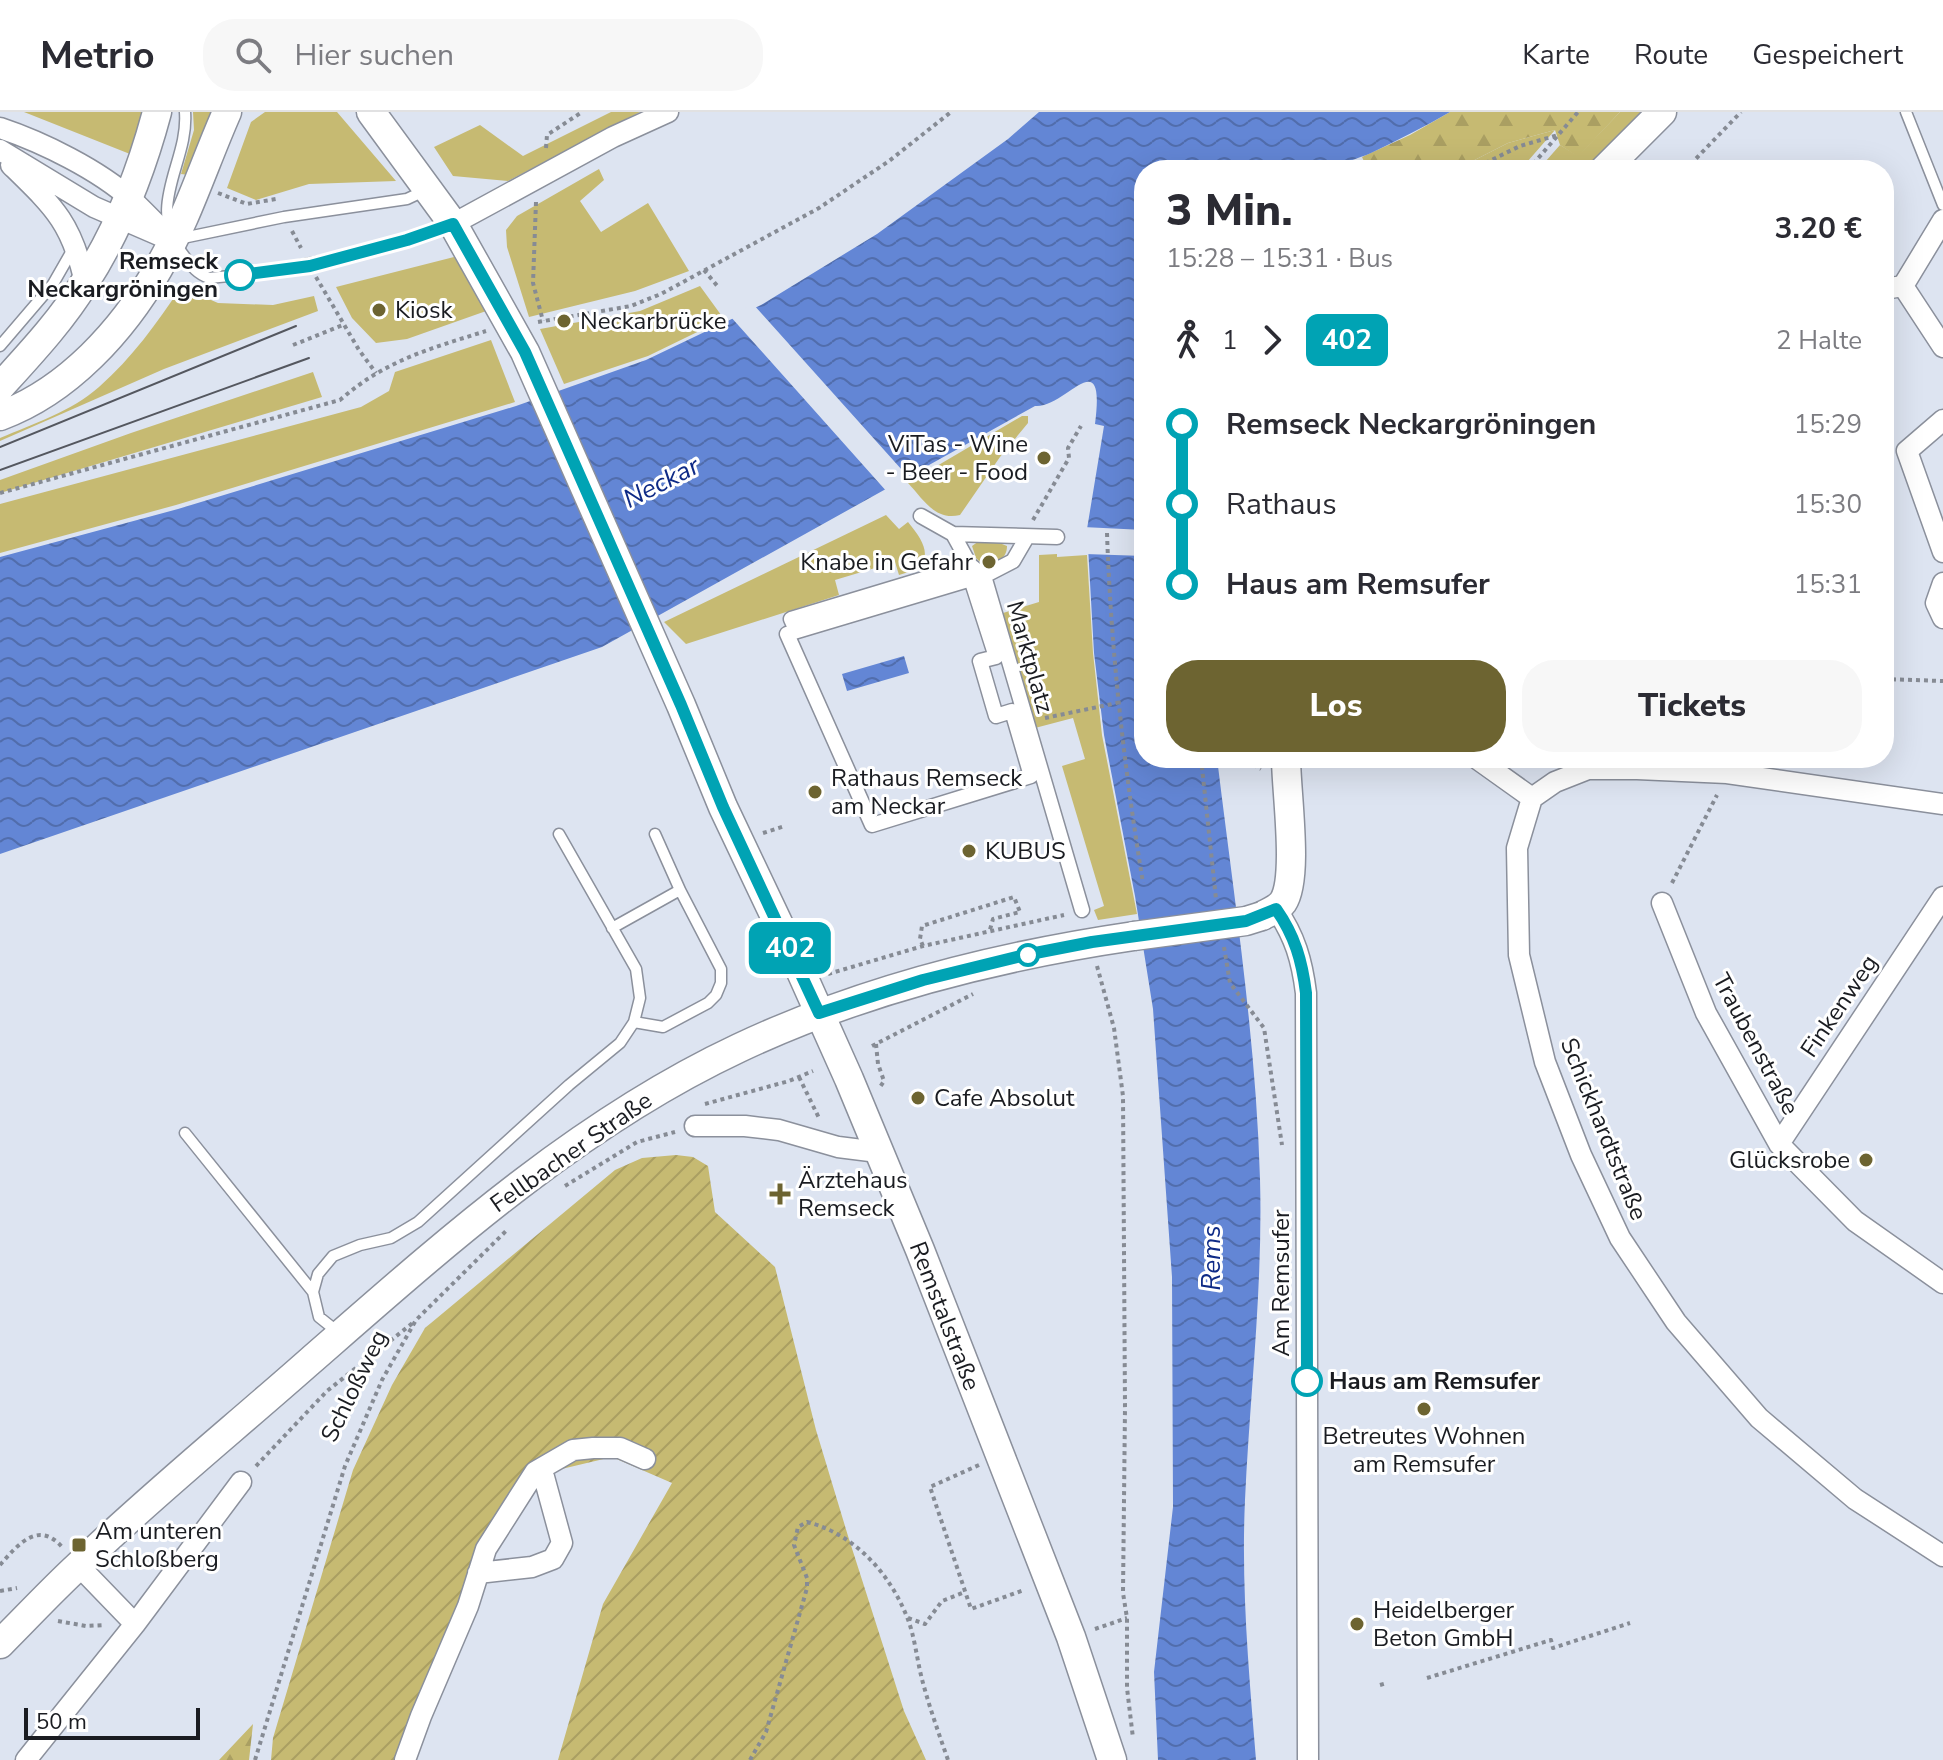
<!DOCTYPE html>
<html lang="de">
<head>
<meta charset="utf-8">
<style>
	body { margin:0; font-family:"Nunito Sans",sans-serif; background:#f7f7f7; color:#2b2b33; height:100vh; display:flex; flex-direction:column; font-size:30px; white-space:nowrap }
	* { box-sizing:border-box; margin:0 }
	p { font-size:26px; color:#7c7c81 }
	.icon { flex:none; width:44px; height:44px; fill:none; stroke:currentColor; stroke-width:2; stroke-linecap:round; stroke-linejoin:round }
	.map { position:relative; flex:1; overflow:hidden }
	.panel { position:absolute; left:1134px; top:48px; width:760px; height:608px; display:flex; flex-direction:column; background:#fff; border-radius:32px; box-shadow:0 8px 32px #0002 }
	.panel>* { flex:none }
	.badge { padding:0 16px; border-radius:12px; font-size:28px; line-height:52px }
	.scale { position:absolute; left:24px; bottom:20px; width:176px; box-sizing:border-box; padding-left:8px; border:4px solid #1a1c21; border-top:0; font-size:22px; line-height:28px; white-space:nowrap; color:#1a1c21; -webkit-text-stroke:6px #fff; paint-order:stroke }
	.map>.badge { position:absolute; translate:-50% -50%; box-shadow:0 0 0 4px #fff }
	.legs { display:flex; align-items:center; gap:12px; height:88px; padding:0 32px; font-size:26px }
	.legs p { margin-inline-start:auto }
	.headline { display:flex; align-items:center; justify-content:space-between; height:136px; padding:0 32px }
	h1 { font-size:44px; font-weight:800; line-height:60px }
	.primary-button { display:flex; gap:16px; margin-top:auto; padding:16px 32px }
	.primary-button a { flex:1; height:92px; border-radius:32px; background:#6d6431; color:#fff; font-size:32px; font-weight:800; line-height:92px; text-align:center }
	.primary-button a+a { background:#f7f7f7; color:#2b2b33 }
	ul { padding:0 32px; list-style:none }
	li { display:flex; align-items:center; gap:28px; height:80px; font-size:30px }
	li i { display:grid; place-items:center; width:12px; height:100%; margin:0 10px; background:currentColor }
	li i::after { content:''; width:20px; height:20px; margin:-10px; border:6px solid; border-radius:50%; background:#fff }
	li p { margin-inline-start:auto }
	li:first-child i { background:linear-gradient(#0000 50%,currentColor 0) }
	li:last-child i { background:linear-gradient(currentColor 50%,#0000 0) }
	header { display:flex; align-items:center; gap:48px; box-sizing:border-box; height:112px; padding:0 40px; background:#fff; border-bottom:2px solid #e1e1e2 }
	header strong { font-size:38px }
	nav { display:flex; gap:44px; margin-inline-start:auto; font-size:28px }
	.search { width:560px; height:72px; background:#f7f7f7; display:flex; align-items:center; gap:20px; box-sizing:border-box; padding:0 28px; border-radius:32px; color:#7c7c81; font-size:30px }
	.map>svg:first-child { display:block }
	.green { fill:#c6ba72 }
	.forest { fill:url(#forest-firs) }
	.garden { fill:url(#garden-furrows) }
	.water { fill:url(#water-waves) }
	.pier { fill:#dde4f1 }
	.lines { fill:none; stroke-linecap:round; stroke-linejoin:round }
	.service-casing { stroke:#8b909c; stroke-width:13 }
	.pedestrian-casing { stroke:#8b909c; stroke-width:17 }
	.minor-casing { stroke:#8b909c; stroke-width:23 }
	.secondary-casing { stroke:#8b909c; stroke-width:31 }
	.path { stroke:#868b94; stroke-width:4; stroke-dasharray:4 4; stroke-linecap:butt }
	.service { stroke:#fff; stroke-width:10 }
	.pedestrian { stroke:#fff; stroke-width:14 }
	.minor { stroke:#fff; stroke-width:20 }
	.secondary { stroke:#fff; stroke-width:28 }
	.tram { stroke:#54575f; stroke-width:2 }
	.secondary-bridge-casing { stroke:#8b909c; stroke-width:31; stroke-linecap:butt }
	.secondary-bridge { stroke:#fff; stroke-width:28 }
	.line-1-casing { stroke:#fff; stroke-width:18 }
	.line-1 { stroke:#00a3b4; stroke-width:12 }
	.stop-1-dot { fill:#fff; stroke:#00a3b4; stroke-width:4 }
	.poi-dot { fill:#6d6431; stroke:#fff; stroke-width:3 }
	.labels { text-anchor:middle; stroke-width:6; stroke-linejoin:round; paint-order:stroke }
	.stop-label { font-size:24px; font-weight:bold; fill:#1a1c21; stroke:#fff; text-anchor:end }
	.poi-label { font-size:24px; fill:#1a1c21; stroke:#fff; text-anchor:start }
	.street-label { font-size:24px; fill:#1a1c21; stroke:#fff }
	.water-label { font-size:26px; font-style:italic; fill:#0e2a86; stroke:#fff }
</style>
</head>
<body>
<header>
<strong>Metrio</strong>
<div class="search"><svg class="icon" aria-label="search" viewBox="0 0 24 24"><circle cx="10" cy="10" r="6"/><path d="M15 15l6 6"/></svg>Hier suchen</div>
<nav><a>Karte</a><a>Route</a><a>Gespeichert</a></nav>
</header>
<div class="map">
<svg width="1943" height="1648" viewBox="0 0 1943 1648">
	<defs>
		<pattern id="forest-firs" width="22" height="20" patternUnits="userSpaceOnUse" patternTransform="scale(2)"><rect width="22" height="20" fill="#c6ba72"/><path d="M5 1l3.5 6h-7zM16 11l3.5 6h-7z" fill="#aa9f62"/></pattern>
		<pattern id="garden-furrows" width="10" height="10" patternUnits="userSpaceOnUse" patternTransform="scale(2)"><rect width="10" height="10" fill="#c6ba72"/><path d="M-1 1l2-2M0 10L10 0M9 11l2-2" fill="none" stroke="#aa9f62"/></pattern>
		<pattern id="water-waves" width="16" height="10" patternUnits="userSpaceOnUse" patternTransform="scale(2)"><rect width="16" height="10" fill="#6386d5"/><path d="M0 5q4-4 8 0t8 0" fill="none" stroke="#516dac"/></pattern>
	</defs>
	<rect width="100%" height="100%" fill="#dde4f1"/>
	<path class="green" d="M24,0H147L135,44Z
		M193,0H215L189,63L181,62L194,18Z
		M265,0H337L396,69L309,72L256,88L227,76L251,10Z
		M611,0H640L508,69L453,64L434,35L480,13L523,44Z
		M1620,0H1642L1587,58H1538L1560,33L1578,44Z
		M1555,18L1520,58H1455L1508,31Z
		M599,57L604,68L580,89L601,120L648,91L689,159L635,179L529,205L507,135L506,118L517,104Z
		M454,145L489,198L407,227L376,231L352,206L336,175Z
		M700,174L724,207L648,244L564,272L540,217L640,199Z
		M181,175L218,191L273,193L314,184L318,199L164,257L0,329V326C33,312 72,299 99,275C132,246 157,211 181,175Z
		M491,228L515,290L176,393L0,441V392L361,295L389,279L395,260Z
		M313,260L322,285L0,381V368L131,321Z
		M1022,304H1028V311L1000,345L960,403C935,409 924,388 908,371Z
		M886,403L899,417L908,410C928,434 936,453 899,463L895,450L835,468L839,483L686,532L664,510Z
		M992,428L1007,434C1007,447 997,450 986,456L976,446L972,434L979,429Z
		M1057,442V445L1087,443L1093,541L1102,623L1137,802L1098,808L1094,798L1104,794L1062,654L1085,647L1073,606L1035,616L1003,501L1039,490V443Z"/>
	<path class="forest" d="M1450,0H1620L1578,45L1560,33L1555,18L1508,31L1455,58H1368L1362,45L1410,23Z
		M253,1612L249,1648H219Z"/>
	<path class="garden" d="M676,1043L693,1045L708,1054L715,1100L775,1155L816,1318L848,1424L904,1599L926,1648H558L603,1492L672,1371L612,1345L549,1360L521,1395L490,1450L414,1648H271L273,1626L353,1358L392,1273L425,1216L615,1058L642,1046Z"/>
	<path class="water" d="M1039,0H1450C1424,15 1398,28 1371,41C1357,47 1343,50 1330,58H1144V646H1217C1234,786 1256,926 1260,1067C1263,1174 1250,1281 1245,1388C1241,1475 1249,1562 1256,1648H1158L1154,1560L1173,1395L1172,1165L1153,897L1135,784L1104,623L1094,541L1087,417L1104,314L1095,312C1106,227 1065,297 1035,294L602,535L0,742V445L178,397L516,294L646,248L761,193L877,122L1008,27Z
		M904,544L909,561L847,579L842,562Z"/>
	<path class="pier" d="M753,192L911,368L888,381L730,204Z
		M1083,415L1144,418V444L1085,442Z"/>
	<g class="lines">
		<g class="service-casing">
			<path id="service" d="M185,0C189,50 145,93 182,141C191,153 195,161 209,166C293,159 372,140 451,112
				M1906,0L1943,93
				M178,127L284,105L407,87L424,79
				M0,234L53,172L73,137
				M655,722L680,778
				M612,816L680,778L721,857V871L716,883L708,891L663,915L634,910
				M185,1021L313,1180
				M339,1221L319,1205L313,1180L318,1162L333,1144L360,1133L391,1126L418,1110L569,973L620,931L634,910L640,886L636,857L559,722"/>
		</g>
		<g class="pedestrian-casing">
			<path id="pedestrian" d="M921,404L953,422L1057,425
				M953,422L970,453L984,464L1082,798
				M984,464L1013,449L1027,425
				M971,467L996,545L980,549L996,604L1012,599L1031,664L872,713L787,522Z
				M796,518L791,507L970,453"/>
		</g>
		<g class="minor-casing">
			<path id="minor" d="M0,16C42,30 99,58 132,88C146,101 159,115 172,128
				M0,38L94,95L161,124
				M11,53C54,95 72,111 85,171
				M453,112L613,25L668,0
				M1903,174L1943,108
				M1884,177L1903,174L1943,235
				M1943,308L1907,339L1943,440
				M1943,471L1936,491L1943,506
				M1476,646L1532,686
				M1532,686L1517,736L1519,843L1545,950L1581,1043L1620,1126L1676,1210L1759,1306L1855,1387L1943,1444
				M1532,686L1555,670L1588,657H1637L1727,661L1943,692
				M1662,791L1706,901L1779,1032L1855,1109L1943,1171
				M1276,797C1295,824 1302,849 1306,881L1308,1648
				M695,1014H745L779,1018L838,1035L878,1040
				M1779,1032L1943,785
				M78,1453L135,1512
				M478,1461L532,1455L553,1447L562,1431L544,1365L535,1360
				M26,1648L135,1512L241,1370
				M405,1648L421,1604L468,1494L486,1437L535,1360L573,1338L593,1336H620L645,1347"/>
		</g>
		<g class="secondary-casing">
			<path id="secondary" d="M371,0L453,112L525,240L681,593L723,695L798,853L849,967L920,1138L1071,1525L1112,1648
				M1604,58L1662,0
				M0,275C30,242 62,208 85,170C119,117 141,60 157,0
				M0,304C68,279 123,218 158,157C187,107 204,52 227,0
				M1262,804C1269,800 1278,797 1283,790C1299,766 1286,679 1286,646
				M0,1532C26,1506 51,1479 78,1454C152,1383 232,1318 309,1250C443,1133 577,1012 739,936C864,877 998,844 1134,824"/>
		</g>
		<path class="path" d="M546,36L547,23L582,0
			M1471,58L1520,34L1558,23
			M1528,58L1578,0
			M1685,58L1741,0
			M218,81L247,92L276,87L277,89
			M536,90L533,171L543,209
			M292,119L301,136
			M704,158L719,176
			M316,165L359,238L376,261
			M538,210L631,194L661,182L819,96L889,49L951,0
			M293,233L343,213
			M0,381L340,288C386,248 429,237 486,219
			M1033,408L1069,346L1068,336L1081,314
			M1107,421C1111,539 1124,655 1143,771
			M1884,567L1943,569
			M1045,606L1117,591
			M1201,646L1216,787
			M1251,646V651L1261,657
			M763,721L785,714
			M1672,771L1717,683
			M923,834L920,827L922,814L1014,785L1020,800L993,807L989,821
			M1224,835L1230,871L1264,916L1282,1033
			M1097,854L1114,916L1123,984L1125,1296L1123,1481L1127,1506V1576L1133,1626
			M828,862L923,834L1064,803
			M876,932L878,952L884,969L880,975
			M872,934L973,882
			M799,965L819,1006
			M705,992L789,969L813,959
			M565,1074L637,1030L675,1020
			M979,1353L930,1375L971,1497L1024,1478
			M256,1354L327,1279L414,1210
			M0,1453C19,1431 39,1408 63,1436
			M0,1479L17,1476
			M908,1506L925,1512L942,1489L965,1480
			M58,1509L86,1514L105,1513
			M1095,1517L1127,1506
			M1427,1566L1551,1528L1553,1536L1630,1511
			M1380,1573L1387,1571
			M255,1648L345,1354L382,1268L416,1208L508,1117
			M750,1648L766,1620L807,1476V1466L794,1433L798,1415L807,1410C854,1422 889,1460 907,1505C915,1524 917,1550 923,1571C930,1597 939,1622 948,1648"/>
		<use href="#service" class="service"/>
		<use href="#pedestrian" class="pedestrian"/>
		<use href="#minor" class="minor"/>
		<use href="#secondary" class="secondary"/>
		<path class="tram" d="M0,335L296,214
			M0,358L309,246"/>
		<g class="secondary-bridge-casing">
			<path id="secondary-bridge" d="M1134,824L1246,809L1262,804"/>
		</g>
		<use href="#secondary-bridge" class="secondary-bridge"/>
	</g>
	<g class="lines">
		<g class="line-1-casing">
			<path id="line-1" d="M240,163L310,154L407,128L453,112L525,240L681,593L723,695L819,901L923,868L1025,843L1092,830L1246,809L1276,797C1295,824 1302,849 1306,881L1307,1269"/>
		</g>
		<use href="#line-1" class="line-1"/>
	</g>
	<g class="stop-1-dot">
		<circle cx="240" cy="163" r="14"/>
		<circle cx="1028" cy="843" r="10"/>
		<circle cx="1307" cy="1269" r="14"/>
	</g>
	<g class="poi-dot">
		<circle cx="379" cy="198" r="8"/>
		<circle cx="564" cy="209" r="8"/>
		<circle cx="1044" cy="346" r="8"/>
		<circle cx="989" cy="450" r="8"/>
		<circle cx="815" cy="680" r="8"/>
		<circle cx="969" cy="739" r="8"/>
		<circle cx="918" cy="986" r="8"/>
		<circle cx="1866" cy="1048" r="8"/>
		<path d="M776 1070h8v8h8v8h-8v8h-8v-8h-8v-8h8z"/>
		<circle cx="1424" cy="1297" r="8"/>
		<rect x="71" y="1425" width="16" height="16" rx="4"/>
		<circle cx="1357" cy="1512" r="8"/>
	</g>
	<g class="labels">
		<g class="stop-label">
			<text x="218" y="157">Remseck<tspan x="218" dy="28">Neckargröningen</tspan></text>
			<text x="1329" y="1277" text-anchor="start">Haus am Remsufer</text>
		</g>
		<g class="poi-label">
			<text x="395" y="206">Kiosk</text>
			<text x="580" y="217">Neckarbrücke</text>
			<text x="1028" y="340" text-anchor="end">ViTas - Wine<tspan x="1028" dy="28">- Beer - Food</tspan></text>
			<text x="973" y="458" text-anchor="end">Knabe in Gefahr</text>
			<text x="831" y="674">Rathaus Remseck<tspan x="831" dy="28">am Neckar</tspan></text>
			<text x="985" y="747">KUBUS</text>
			<text x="934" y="994">Cafe Absolut</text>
			<text x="1850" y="1056" text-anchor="end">Glücksrobe</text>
			<text x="798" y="1076">Ärztehaus<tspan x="798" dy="28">Remseck</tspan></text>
			<text x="1424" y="1332" text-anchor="middle">Betreutes Wohnen<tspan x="1424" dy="28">am Remsufer</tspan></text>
			<text x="95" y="1427">Am unteren<tspan x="95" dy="28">Schloßberg</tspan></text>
			<text x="1373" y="1506">Heidelberger<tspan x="1373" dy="28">Beton GmbH</tspan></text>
		</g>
		<g class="street-label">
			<text transform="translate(1030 545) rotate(74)" y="8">Marktplatz</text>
			<text transform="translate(1839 894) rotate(-56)" y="8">Finkenweg</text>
			<text transform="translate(1756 932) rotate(62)" y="8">Traubenstraße</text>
			<text transform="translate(1604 1017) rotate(68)" y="8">Schickhardtstraße</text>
			<text transform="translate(571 1040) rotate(-35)" y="8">Fellbacher Straße</text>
			<text transform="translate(1281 1171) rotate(-90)" y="8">Am Remsufer</text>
			<text transform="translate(945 1204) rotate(69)" y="8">Remstalstraße</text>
			<text transform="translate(354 1274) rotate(-64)" y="8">Schloßweg</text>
		</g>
		<g class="water-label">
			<text transform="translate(661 370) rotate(-27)" y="9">Neckar</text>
			<text transform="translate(1211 1146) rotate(-90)" y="9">Rems</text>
		</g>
	</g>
</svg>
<div class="scale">50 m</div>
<b class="badge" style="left:790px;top:836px;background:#00a3b4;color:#fff">402</b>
<section class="panel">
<div class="headline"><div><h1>3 Min.</h1><p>15:28 – 15:31 · Bus</p></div><b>3.20 €</b></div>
<div class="legs"><svg class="icon" aria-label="walk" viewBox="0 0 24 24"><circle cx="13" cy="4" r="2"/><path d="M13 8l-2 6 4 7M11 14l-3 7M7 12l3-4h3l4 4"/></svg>1<svg class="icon" aria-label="forward" viewBox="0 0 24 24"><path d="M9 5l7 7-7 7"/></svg><b class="badge" style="background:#00a3b4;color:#fff">402</b><p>2 Halte</p></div>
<ul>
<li><i style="color:#00a3b4"></i><b>Remseck Neckargröningen</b><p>15:29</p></li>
<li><i style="color:#00a3b4"></i><span>Rathaus</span><p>15:30</p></li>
<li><i style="color:#00a3b4"></i><b>Haus am Remsufer</b><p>15:31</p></li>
</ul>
<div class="primary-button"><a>Los</a><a>Tickets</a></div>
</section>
</div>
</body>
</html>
